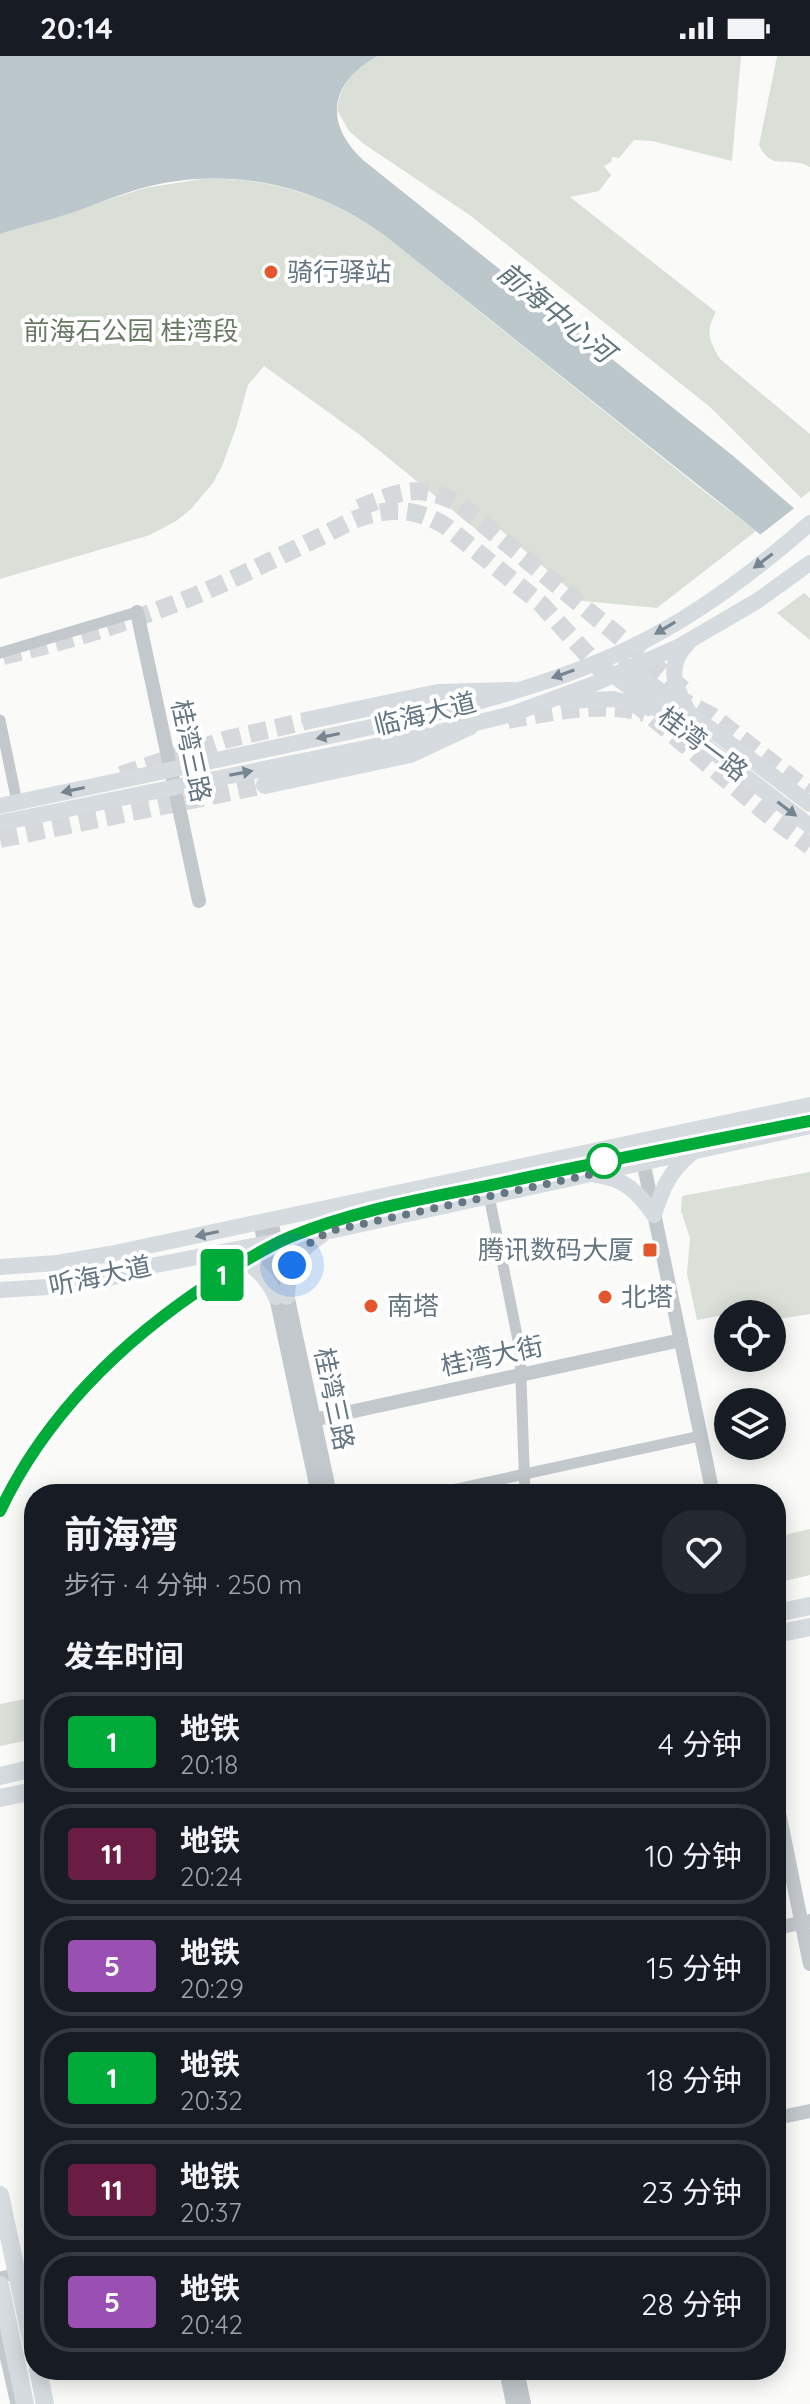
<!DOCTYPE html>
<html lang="zh">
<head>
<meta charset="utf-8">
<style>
	body { margin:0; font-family:Quicksand,"Noto Sans SC",sans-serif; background:#242831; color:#f1f3f6; height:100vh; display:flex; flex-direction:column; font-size:30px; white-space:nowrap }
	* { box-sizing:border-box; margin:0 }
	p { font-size:26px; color:#9ea1a6 }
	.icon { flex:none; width:44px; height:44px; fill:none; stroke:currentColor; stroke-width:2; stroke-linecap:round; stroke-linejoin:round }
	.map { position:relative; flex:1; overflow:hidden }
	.sheet { position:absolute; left:24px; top:1428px; width:762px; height:896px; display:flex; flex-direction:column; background:#171b24; border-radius:32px; box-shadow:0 4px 20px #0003 }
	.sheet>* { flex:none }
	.badge { padding:0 16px; border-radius:6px; font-size:28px; line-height:52px }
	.buttons { position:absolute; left:714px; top:1244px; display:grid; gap:16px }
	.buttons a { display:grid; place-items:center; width:72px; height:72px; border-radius:50%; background:#171b24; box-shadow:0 4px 20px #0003; font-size:40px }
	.you { position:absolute; width:40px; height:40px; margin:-20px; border:6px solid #fff; border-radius:50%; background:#1a73e8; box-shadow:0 0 0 12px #1a73e833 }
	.map>.badge { position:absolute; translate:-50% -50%; box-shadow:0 0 0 4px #fff }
	h2 { padding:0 40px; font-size:30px; line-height:72px }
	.round { display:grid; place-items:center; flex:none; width:84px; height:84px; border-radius:32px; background:#242831 }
	.headline { display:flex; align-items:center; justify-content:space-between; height:136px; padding:0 40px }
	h1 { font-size:38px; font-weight:700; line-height:60px }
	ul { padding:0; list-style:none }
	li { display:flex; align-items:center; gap:24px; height:100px; margin:0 16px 12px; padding:0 24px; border:4px solid #363941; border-radius:32px }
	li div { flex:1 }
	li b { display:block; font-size:30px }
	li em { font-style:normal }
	li .badge { min-width:88px; font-weight:700; text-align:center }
	.status { display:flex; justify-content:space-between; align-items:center; height:56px; padding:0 40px; background:#171b24; direction:ltr }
	.status svg { height:22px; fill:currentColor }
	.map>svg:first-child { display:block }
	.green { fill:#dadfd7 }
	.water { fill:#bbc7cb }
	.pier { fill:#fafaf8 }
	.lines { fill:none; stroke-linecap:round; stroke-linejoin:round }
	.primary-tunnel { stroke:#d5d9db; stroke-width:18; stroke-dasharray:18 9; stroke-linecap:butt }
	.minor { stroke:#c3c8cc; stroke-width:11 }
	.tertiary { stroke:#c3c8cc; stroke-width:14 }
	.secondary { stroke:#d6dbdf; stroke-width:16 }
	.primary { stroke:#d6dbdf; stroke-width:18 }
	.oneway { fill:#768591 }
	.line-casing { stroke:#fff; stroke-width:18 }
	.line { stroke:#00ab39; stroke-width:12 }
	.walk { stroke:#657683; stroke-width:8; stroke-dasharray:0 14.4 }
	.poi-dot { fill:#e4572e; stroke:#fff; stroke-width:3 }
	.stop-dot { fill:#fff; stroke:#00ab39; stroke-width:4 }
	.labels { text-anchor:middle; stroke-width:8; stroke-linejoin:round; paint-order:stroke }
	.poi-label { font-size:26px; fill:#657683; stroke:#fff; text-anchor:start }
	.park-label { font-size:26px; fill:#687a64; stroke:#fff }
	.street-label { font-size:26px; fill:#657683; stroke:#fff }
	.water-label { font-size:28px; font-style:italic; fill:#60757c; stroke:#fff }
</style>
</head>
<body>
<div class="status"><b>20:14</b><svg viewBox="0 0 49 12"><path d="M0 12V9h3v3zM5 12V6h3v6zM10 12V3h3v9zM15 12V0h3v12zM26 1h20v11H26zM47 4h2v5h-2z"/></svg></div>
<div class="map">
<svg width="810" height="2348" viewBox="0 0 810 2348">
	<rect width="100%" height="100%" fill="#fafaf8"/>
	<path class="green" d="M378,0H741L732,105L652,85L634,84L619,102L612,101L611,106L604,110L611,119L599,135L570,141L716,256C705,276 709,284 720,303L810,378V435L801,442L710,351L471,160L364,88L349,75L337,54C341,26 354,13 378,0Z
		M777,0H810V111C790,99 772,117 759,89Z
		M202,123C270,121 329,140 384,179L705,436L756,475L657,552L583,545L488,463L477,474L360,379L264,310L248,329L236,372L222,410L213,427L191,453L176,465L150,479L0,523V178L145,132Z
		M804,537L810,542V584L777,557Z
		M810,1116V1258L772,1264V1258H740L739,1256L697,1264L687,1218L690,1182L681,1155L682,1140Z
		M810,1473V1519L776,1527V1481Z
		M34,1641V1683L0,1690V1648Z"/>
	<path class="water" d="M0,0H378C331,25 322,66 363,104L732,399L810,466V518L384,179C319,132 244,113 164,127C136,132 109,143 82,153C56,163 27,169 0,178Z"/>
	<path class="pier" d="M797,450L810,461V522L757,481Z"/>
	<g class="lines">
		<path class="primary-tunnel" d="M359,452C397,436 420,426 459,448L684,634
			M3,600C85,581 163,556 239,520C267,507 294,493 322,480C338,472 354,462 372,458C400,451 424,456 447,471L540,547L606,619
			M673,640L712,660L810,736
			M633,645L772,762L810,790
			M508,664C552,656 601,645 645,657
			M121,719L224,684L310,664
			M0,783L265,729"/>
		<path class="minor" d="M0,597L137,556
			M0,664L17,746
			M489,1140L520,1294L525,1438
			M433,1438L700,1380
			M0,2221L34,2214
			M0,2278L16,2348"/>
		<path class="tertiary" d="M137,556L199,845
			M639,1086L713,1438
			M271,1164L330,1438
			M260,1166L318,1438
			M313,1364L681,1284
			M776,1742L810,1908
			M776,1872L810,1865
			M776,2062L810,2055
			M506,2314L513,2348
			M517,2314L524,2348"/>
		<path class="secondary" d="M626,609L810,748
			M608,615L810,770
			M566,645L613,643L649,652
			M687,653C674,628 666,609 688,587
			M0,750L428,659C498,641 571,621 636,589C697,559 759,512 810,467
			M0,767L415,682L512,658L591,629L680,590L757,545L810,507
			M596,1119C624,1122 639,1137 654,1159
			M654,1159C662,1133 670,1114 692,1097
			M215,1199C246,1204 262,1211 276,1241
			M0,1211L57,1207L110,1198L810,1049
			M0,1234L64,1230L119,1220L156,1209L330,1175L810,1070
			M287,1241C288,1212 296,1195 321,1180"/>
		<path class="primary" d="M310,664L438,637L512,635
			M265,729L410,698L470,670
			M776,1557L810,1550
			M776,1578L810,1571
			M0,1720L34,1712
			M0,1742L34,1735
			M0,2139L34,2297
			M0,2229L25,2348
			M38,2314L45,2348"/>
	</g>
	<defs><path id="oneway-solid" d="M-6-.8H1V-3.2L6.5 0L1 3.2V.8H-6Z" transform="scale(2)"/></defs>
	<g class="oneway">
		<use href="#oneway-solid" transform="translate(763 505) rotate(143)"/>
		<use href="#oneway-solid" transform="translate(665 572) rotate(149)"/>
		<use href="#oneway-solid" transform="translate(563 618) rotate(161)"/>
		<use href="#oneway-solid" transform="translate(328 680) rotate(168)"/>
		<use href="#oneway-solid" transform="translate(241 717) rotate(-11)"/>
		<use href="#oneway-solid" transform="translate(73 734) rotate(168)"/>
		<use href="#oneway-solid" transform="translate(787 753) rotate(37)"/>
		<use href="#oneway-solid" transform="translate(207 1178) rotate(168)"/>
	</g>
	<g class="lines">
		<g class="line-casing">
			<path id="line" d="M0,1455C47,1356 125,1282 216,1223C239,1208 264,1192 290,1181C357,1153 430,1142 501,1127C604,1105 707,1085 810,1065"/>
		</g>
		<use href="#line" class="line"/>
		<path class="walk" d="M292,1209L311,1186L330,1175L606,1115L604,1105"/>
	</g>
	<g class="poi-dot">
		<circle cx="271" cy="216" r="8"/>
		<rect x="642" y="1186" width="16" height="16" rx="4"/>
		<circle cx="605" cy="1241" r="8"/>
		<circle cx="371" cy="1250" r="8"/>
	</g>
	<circle class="stop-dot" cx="604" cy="1105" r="16"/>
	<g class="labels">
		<g class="poi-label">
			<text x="287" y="225">骑行驿站</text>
			<text x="634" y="1203" text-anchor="end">腾讯数码大厦</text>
			<text x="621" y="1250">北塔</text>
			<text x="387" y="1259">南塔</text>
		</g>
		<g class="park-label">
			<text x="131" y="284">前海石公园 桂湾段</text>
		</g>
		<g class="street-label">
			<text transform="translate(425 658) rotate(-14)" y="9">临海大道</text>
			<text transform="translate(703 688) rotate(37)" y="9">桂湾一路</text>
			<text transform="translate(191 695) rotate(78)" y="9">桂湾三路</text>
			<text transform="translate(100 1220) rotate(-12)" y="9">听海大道</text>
			<text transform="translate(492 1300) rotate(-12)" y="9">桂湾大街</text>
			<text transform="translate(334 1343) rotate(78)" y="9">桂湾三路</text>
		</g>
		<g class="water-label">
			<text transform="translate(556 256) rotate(39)" y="10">前海中心河</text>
		</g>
	</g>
</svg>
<div class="buttons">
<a><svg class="icon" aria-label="locate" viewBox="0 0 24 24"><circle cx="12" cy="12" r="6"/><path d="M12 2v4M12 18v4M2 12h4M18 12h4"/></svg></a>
<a><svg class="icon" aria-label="layers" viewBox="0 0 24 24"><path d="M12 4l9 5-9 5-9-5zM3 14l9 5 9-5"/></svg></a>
</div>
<div class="you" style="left:292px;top:1209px"></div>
<b class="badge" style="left:222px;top:1219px;background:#00ab39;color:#fff">1</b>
<section class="sheet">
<div class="headline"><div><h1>前海湾</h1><p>步行 · 4 分钟 · 250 m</p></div><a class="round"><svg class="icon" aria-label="heart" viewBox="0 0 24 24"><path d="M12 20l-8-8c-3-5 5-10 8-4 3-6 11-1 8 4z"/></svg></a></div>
<h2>发车时间</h2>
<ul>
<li><span class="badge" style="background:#00ab39;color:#fff">1</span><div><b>地铁</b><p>20:18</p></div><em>4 分钟</em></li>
<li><span class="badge" style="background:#6a1d44;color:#fff">11</span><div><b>地铁</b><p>20:24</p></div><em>10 分钟</em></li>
<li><span class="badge" style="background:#9950b2;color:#fff">5</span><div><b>地铁</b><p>20:29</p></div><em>15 分钟</em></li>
<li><span class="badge" style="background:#00ab39;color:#fff">1</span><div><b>地铁</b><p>20:32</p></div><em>18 分钟</em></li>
<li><span class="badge" style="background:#6a1d44;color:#fff">11</span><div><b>地铁</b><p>20:37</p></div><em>23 分钟</em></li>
<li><span class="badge" style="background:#9950b2;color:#fff">5</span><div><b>地铁</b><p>20:42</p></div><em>28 分钟</em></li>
</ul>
</section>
</div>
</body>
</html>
